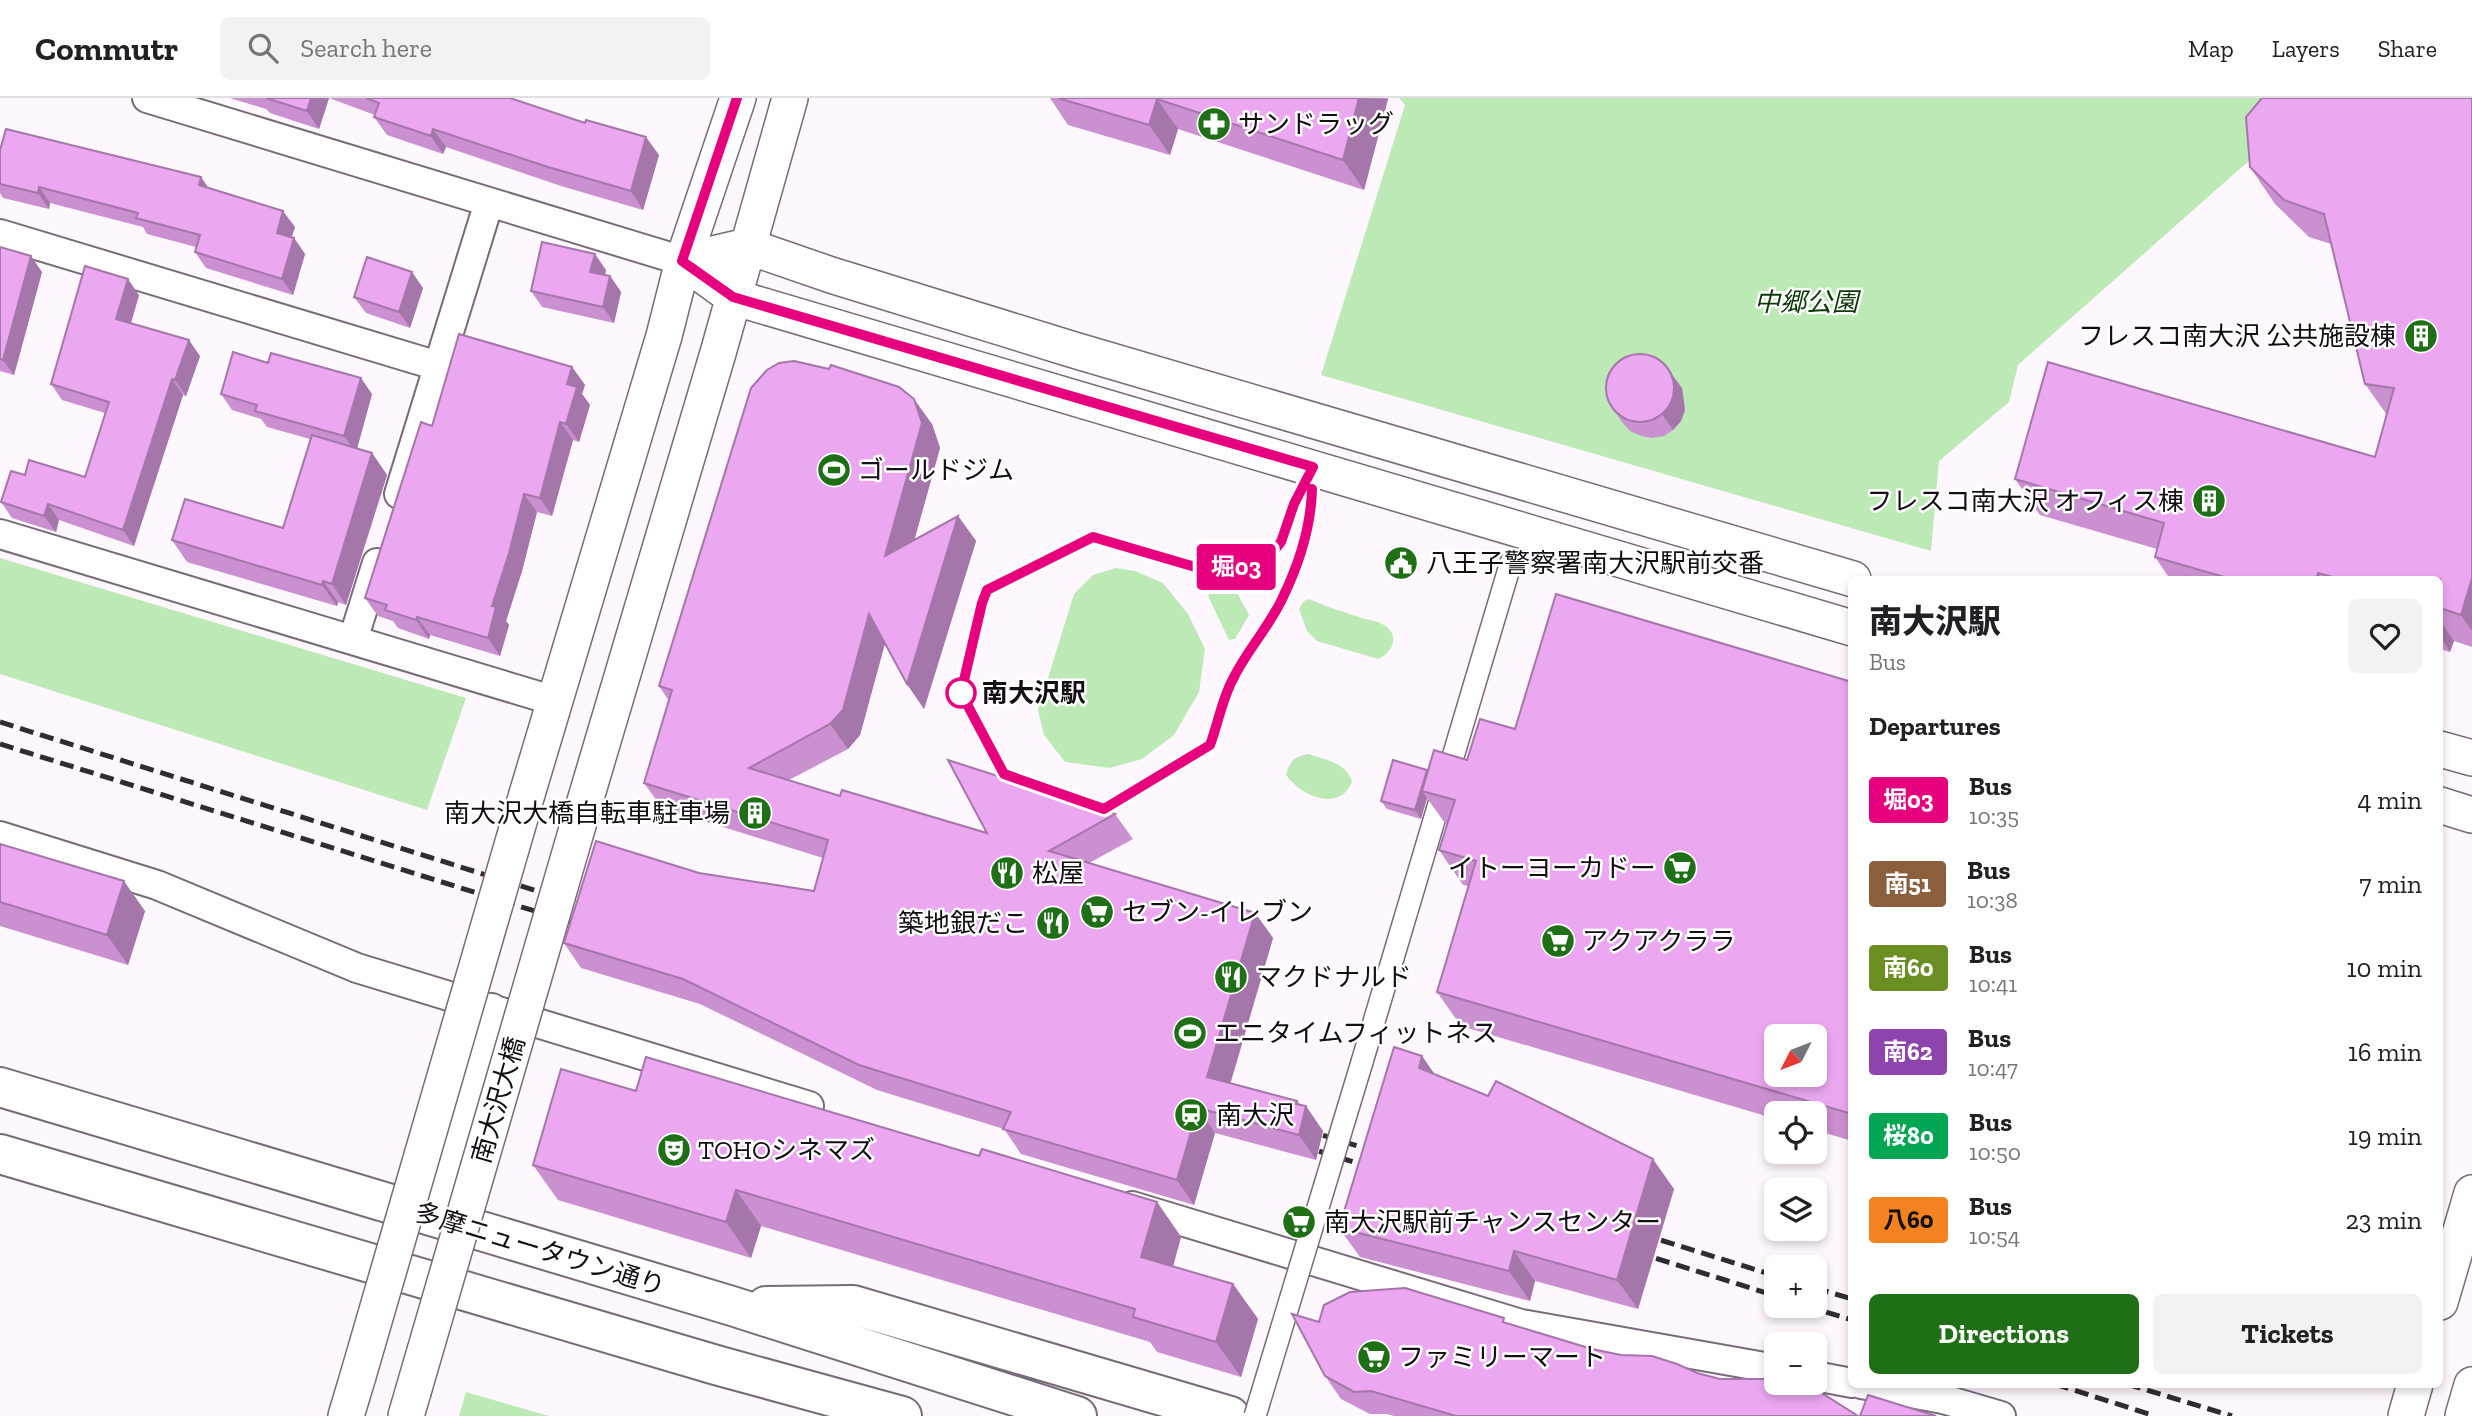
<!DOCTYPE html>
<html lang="en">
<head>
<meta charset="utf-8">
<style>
	body { margin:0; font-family:"Zilla Slab","Noto Sans JP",serif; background:#f2f2f2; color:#202124; height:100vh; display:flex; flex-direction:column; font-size:26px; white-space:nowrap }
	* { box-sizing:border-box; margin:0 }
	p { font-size:23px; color:#757577 }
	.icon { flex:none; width:38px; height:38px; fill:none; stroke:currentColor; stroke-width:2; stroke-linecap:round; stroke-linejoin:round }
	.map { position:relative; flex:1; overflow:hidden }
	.panel { position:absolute; left:1848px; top:478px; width:595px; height:812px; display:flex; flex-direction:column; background:#fff; border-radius:10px; box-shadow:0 4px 10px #0003 }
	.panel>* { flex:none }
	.badge { padding:0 14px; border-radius:5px; font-size:24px; line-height:46px }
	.needle { width:46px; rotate:228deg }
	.controls { position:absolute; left:1764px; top:926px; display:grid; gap:14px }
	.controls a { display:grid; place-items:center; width:63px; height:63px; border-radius:10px; background:#fff; box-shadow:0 4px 10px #0003; font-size:35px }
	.map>.badge { position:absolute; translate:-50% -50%; box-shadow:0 0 0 4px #fff }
	h2 { padding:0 21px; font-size:26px; line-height:63px }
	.round { display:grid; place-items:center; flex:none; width:74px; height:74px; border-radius:10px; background:#f2f2f2 }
	.summary { display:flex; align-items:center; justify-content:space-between; height:119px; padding:0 21px }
	h1 { font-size:33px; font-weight:800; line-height:52px }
	.action { display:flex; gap:14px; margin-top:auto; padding:14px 21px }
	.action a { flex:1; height:80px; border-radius:10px; background:#1f6f16; color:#fff; font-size:28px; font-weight:800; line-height:80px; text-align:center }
	.action a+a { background:#f2f2f2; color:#202124 }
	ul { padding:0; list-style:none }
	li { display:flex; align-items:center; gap:21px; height:84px; padding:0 21px }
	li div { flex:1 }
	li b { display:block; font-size:26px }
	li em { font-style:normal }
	li .badge { min-width:77px; font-weight:700; text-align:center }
	header { display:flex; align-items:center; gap:42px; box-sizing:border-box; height:98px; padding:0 35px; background:#fff; border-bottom:2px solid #e0e0e0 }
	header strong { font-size:33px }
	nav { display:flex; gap:38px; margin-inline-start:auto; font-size:24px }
	.search { width:490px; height:63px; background:#f2f2f2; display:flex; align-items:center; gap:18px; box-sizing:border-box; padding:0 24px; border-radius:10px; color:#757577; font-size:26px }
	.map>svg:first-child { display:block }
	.green { fill:#bde9b7 }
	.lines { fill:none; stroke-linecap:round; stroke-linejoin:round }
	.pedestrian-casing { stroke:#786b79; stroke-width:24 }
	.minor-casing { stroke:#786b79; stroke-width:32 }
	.tertiary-casing { stroke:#786b79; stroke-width:38 }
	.secondary-casing { stroke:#786b79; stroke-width:42 }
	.pedestrian { stroke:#fff; stroke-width:21 }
	.minor { stroke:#fff; stroke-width:28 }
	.tertiary { stroke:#fff; stroke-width:35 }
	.secondary { stroke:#fff; stroke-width:38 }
	.rail { stroke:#312c32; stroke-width:5; stroke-dasharray:14 7; stroke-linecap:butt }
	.pedestrian-bridge-casing { stroke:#786b79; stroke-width:24; stroke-linecap:butt }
	.tertiary-bridge-casing { stroke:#786b79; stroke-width:38; stroke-linecap:butt }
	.pedestrian-bridge { stroke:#fff; stroke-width:21 }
	.tertiary-bridge { stroke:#fff; stroke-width:35 }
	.wall { fill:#ca90cf }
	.shaded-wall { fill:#a476a9 }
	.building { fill:#eba8f1; stroke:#a476a9; stroke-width:2; fill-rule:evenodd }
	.line-casing { stroke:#fff; stroke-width:16 }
	.line { stroke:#e6007e; stroke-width:10 }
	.stop-dot { fill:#fff; stroke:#e6007e; stroke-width:3.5 }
	.labels { text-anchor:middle; stroke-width:5; stroke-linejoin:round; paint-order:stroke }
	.poi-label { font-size:26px; fill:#130e14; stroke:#fff; text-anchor:start }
	.park-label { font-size:26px; font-style:italic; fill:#0a3805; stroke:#fff }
	.stop-label { font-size:26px; font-weight:bold; fill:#130e14; stroke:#fff; text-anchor:start }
	.street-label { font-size:26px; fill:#130e14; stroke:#fff }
</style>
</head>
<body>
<header>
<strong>Commutr</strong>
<div class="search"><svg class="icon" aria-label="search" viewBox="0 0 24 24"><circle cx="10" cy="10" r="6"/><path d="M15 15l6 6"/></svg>Search here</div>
<nav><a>Map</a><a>Layers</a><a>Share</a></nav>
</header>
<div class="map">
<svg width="2472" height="1318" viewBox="0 0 2472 1318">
	<rect width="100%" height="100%" fill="#fef7fe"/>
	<path class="green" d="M1399,0H2320L2018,267L2009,304L1939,363L1931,453L1321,277L1405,7Z
		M0,460L466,600L427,712L0,576Z
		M1116,470L1135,473L1163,485L1188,516L1205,551L1199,594L1174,637L1142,661L1110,670L1065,664L1044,637L1038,612L1074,496L1093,477Z
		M1235,491L1249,517L1235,541L1229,542L1208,498L1211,494L1225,496Z
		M1309,501C1327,509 1344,514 1362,520C1369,522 1378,523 1384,527C1401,537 1392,556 1378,561L1317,543L1307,533L1299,511L1304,503Z
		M1309,656C1325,662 1348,665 1352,684C1339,715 1301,698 1286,677C1289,663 1295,658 1309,656Z
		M466,1294L549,1318H459Z"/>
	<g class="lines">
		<g class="pedestrian-casing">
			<path id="pedestrian" d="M1362,964L1511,464"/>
		</g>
		<g class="minor-casing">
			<path id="minor" d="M147,0L683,163
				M0,136L438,268
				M399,396L489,104
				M0,436L555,603
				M353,542L377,465
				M0,738L157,787L357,870L809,1008
				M1132,1108L1521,1226L1776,1271
				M431,1118L492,910
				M1815,1278L1852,1285
				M1861,1286L1943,1301L2001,1318"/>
		</g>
		<g class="tertiary-casing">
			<path id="tertiary" d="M683,163L733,199L1852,530
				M683,163L747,148L831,177L1074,252L1853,481
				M2440,651L2472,660
				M527,696L664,238L683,163L738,0
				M2440,707L2472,717
				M583,710L718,255L790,0
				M2440,1204L2472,1095
				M346,1318L358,1278
				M406,1318L413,1294
				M2406,1318L2415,1286
				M2463,1318L2472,1287"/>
		</g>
		<g class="secondary-casing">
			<path id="secondary" d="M0,989L732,1208L1077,1318
				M0,1056L716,1267L902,1318
				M766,1208L853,1207L1230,1318"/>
		</g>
		<use href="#pedestrian" class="pedestrian"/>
		<use href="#minor" class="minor"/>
		<use href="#tertiary" class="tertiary"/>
		<use href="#secondary" class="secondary"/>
		<path class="rail" d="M0,624L594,811
			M0,646L589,830
			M1303,1031L1383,1056
			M1299,1047L1376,1071
			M1641,1136L1776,1178
			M1636,1154L1776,1198
			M1815,1190L1852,1201
			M1806,1208L1852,1222
			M2055,1286L2155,1318
			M2127,1286L2232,1318"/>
		<g class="pedestrian-bridge-casing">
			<path id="pedestrian-bridge" d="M1255,1318L1362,964"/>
		</g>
		<g class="tertiary-bridge-casing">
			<path id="tertiary-bridge" d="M358,1278L527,696
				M413,1294L583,710"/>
		</g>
		<use href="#pedestrian-bridge" class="pedestrian-bridge"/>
		<use href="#tertiary-bridge" class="tertiary-bridge"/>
	</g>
	<path class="wall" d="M230,0H510L659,57L643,112L561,88L446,49L443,56L387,37L374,19L375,17L329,0L319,31L270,15L266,11Z
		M1050,0H1388V1L1364,92L1178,31L1170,57L1068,27Z
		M2472,0V549L2454,543L2450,554L2440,551V481H2170L2155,459L2157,451L2040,417L2015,381L2375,359L2387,317L2365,286L2331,146L2309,139L2275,106L2250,69Z
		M0,52L208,90L295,129L291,139L294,140L305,156L293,197L206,170L195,154L196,149L147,136L143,129L50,105L49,111L3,100L0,95Z
		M0,149L42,174L14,277L0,273Z
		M606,172L605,177L610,178L621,194L614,225L542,209L531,193Z
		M423,190L410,230L366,215L354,199Z
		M139,197L131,226L200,258L186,298L183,297L134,448L59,422L56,434L12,420L1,404L25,377L85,379L105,315L62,302L51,286Z
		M572,269L585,287L582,296L590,307L579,344L573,342L552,418L537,414L522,473L506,523L509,527L500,558L430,537L429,541L398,530L393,523L378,518L365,500L432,328Z
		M1682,290L1685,312L1681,323L1673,332L1664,338L1652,340L1641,338L1630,333L1622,324L1611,308Z
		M221,296H372L357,351L372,355L387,377L346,507L338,504L337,508L187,464L172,442L283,430L310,341L267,329L261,321L232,312Z
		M932,326L940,350L914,442L958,418L976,443L924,611L907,586L885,546L860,637L848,651L789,682L840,698L987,735L1115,716L1133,741L1089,765L1255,815L1273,840L1230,985L1297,1003L1323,1033L1316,1062L1215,1035L1194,1107L1021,1056L1004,1031L877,992L700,906L581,870L564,845L699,775L814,793L823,760L662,710L644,685L669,603L659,588Z
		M1852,584V1043L1815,1032V1015H1776V1021L1461,928L1437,894L1468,788L1463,787L1439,752L1447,728L1427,700L1421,721L1387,711L1381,703L1427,672L1467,662L1515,631Z
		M0,746L145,813L128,867L0,828Z
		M1436,976L1674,1091L1638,1211L1535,1183L1530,1203L1360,1159L1339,1130Z
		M636,993L979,1058L1157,1104L1181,1139L1173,1168L1233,1186L1258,1221L1241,1279L1157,1254L1150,1244L761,1128L751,1160L558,1102L533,1067Z
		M1319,1224L1508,1226L1592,1251L1697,1275L1858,1318H1394L1387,1316H1370L1341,1301L1325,1278Z"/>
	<path class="shaded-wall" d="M311,0H329L319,31L307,13Z
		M1359,0L1388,1L1364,92L1343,62Z
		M1157,1L1178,31L1170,57L1149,27Z
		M433,31L446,49L443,56L431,38Z
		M646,39L659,57L643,112L631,93Z
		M201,79L212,95L199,87Z
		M39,89L50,105L49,111L38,95Z
		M283,113L295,129L288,151L277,135Z
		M294,140L305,156L293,197L282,181Z
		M595,156L606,172L602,190L590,174Z
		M31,158L42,174L14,277L3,262Z
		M412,174L423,190L410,230L399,214Z
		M610,178L621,194L614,225L603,209Z
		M128,181L139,197L127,237L116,221Z
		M189,242L200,258L186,298L175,282Z
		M572,269L585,287L582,296L590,307L579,344L566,326L567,286Z
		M1670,274L1682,290L1685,312L1681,323L1673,332L1662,316Z
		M361,280L372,296L356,354L344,338Z
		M172,281L183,297L134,448L123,432Z
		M914,301L932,326L940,350L903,483L885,458Z
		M560,324L573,342L552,418L540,400Z
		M372,355L387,377L346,507L332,486Z
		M524,396L537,414L522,473L506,523L509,527L500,558L488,540L492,508Z
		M48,406L59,422L56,434L44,418Z
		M958,418L976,443L924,611L907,586Z
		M2318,475L2322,481H2316Z
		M2472,480V533L2461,517Z
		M323,483L338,504L337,508L322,487Z
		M869,516L886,541L860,637L848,651L830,626Z
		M417,519L430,537L429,541L416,522Z
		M2440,523L2454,543L2450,554L2440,538Z
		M1427,672L1422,693L1427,700L1421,721L1415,712Z
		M124,783L145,813L128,867L107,837Z
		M1255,815L1273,840L1225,1004L1207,979Z
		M1422,958L1443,988L1419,970Z
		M1297,1003L1304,1014L1306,1008L1323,1033L1316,1062L1299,1037Z
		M1198,1010L1215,1035L1194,1107L1177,1082Z
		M1653,1061L1674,1091L1638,1211L1617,1182Z
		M736,1092L761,1128L751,1160L726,1124Z
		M1157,1104L1181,1139L1166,1194L1141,1159Z
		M1514,1153L1535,1183L1530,1203L1509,1173Z
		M1233,1186L1258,1221L1241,1279L1216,1244Z"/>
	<path class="building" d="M266,0H311L307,13Z
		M366,0H510L585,25L586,22L646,39L631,93L548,69L433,31L431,38L374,19L379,5Z
		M1058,0H1359L1343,62L1157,1L1149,27Z
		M2262,0H2472V480L2461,517L2440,510V481H2340L2318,475L2316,481H2231L2155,459L2164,425L2015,381L2048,264L2375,359L2394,290L2365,286L2324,116L2284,102L2250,69L2246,19Z
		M6,31L201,79L199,87L283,113L277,135L294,140L282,181L195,154L200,137L136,120L138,115L39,89L38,95L0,86V52Z
		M542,144L595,156L590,174L610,178L603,209L531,193Z
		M0,149L31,158L3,262L0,261Z
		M367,159L412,174L399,214L354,199Z
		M85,168L128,181L116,221L189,242L175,282L172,281L123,432L48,406L44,418L1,404L11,373L25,377L29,362L85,379L109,304L51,286Z
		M459,236L572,269L567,286L577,289L566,326L560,324L540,400L524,396L509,455L492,508L496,509L488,540L417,519L416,522L385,512L387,507L365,500L421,324L432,328Z
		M233,254L268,265L271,255L361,280L344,338L255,313L257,307L221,296Z
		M1606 290a34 34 0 1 1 68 0a34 34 0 1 1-68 0Z
		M794,263L829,271L831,267L899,289L914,301L922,325L885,458L958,418L907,586L869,516L843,612L830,626L749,670L840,698L842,692L987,735L948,662L1115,716L1049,753L1255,815L1207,979L1297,1003L1296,1006L1306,1008L1299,1037L1198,1010L1177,1082L1003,1031L1011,1014L859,967L683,881L564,845L596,743L699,775L814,793L828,742L644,685L672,592L659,588L751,290L767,272L779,265Z
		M312,337L372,355L332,486L323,483L322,487L172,442L185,401L283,430Z
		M1556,496L1852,584V1016L1437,894L1476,763L1439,752L1455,702L1422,693L1434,652L1467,662L1480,621L1515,631ZM1776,938H1815V976H1776Z
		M1393,662L1427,672L1415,712L1381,703Z
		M0,746L124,783L107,837L0,804Z
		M1394,949L1422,958L1419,970L1488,998L1496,983L1653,1061L1617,1182L1514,1153L1509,1173L1339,1130Z
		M646,959L979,1058L982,1051L1157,1104L1141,1159L1233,1186L1216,1244L1133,1219L1135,1211L736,1092L726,1124L533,1067L561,971L636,993Z
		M1405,1190L1504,1220L1503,1224L1592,1251L1621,1257L1652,1258L1677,1266L1697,1275L1720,1281H1769L1776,1282V1284L1795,1286L1820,1294L1858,1318H1456L1371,1293L1354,1294L1325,1278L1292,1216L1319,1224L1324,1207L1350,1194Z
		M1868,1297L1936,1318H1860Z"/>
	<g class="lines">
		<g class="line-casing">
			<path id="line" d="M737,0L682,163L733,199L1313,369L1294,406L1281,444L1273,454L1260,464L1225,471H1202L1093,439L987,492L982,505L961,595L1004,676L1104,711L1210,647C1218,626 1222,601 1233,581C1247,552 1270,528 1283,499C1299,466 1311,427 1312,391"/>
		</g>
		<use href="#line" class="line"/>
	</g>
	<defs>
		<g id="pharmacy-disc" transform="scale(1.75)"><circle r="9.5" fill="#1f6f16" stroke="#fff"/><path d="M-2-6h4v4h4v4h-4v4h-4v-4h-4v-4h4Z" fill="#fff"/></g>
		<g id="building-disc" transform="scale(1.75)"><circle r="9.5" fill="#1f6f16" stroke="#fff"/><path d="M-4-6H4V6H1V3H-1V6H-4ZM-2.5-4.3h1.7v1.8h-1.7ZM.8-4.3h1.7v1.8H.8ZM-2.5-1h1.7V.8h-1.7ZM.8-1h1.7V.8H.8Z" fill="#fff"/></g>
		<g id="stadium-disc" transform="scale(1.75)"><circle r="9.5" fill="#1f6f16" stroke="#fff"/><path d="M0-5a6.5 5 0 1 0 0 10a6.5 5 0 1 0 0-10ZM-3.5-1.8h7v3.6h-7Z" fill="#fff"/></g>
		<g id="civic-disc" transform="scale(1.75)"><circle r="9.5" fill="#1f6f16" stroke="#fff"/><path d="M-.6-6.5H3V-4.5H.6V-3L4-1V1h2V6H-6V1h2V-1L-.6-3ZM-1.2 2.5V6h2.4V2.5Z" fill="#fff"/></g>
		<g id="supermarket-disc" transform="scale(1.75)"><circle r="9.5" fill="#1f6f16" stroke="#fff"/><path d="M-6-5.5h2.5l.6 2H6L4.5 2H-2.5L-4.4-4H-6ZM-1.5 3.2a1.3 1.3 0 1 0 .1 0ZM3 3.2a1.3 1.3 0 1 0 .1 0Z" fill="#fff"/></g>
		<g id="restaurant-disc" transform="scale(1.75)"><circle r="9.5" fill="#1f6f16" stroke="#fff"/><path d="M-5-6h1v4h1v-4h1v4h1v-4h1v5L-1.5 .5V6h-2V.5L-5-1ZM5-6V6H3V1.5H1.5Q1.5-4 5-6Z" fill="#fff"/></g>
		<g id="station-disc" transform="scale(1.75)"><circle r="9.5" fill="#1f6f16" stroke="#fff"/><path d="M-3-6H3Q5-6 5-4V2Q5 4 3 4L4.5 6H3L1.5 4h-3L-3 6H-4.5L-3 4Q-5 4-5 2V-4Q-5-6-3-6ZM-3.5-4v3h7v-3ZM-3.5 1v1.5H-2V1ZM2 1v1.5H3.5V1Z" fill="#fff"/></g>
		<g id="theatre-disc" transform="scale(1.75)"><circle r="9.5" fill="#1f6f16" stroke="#fff"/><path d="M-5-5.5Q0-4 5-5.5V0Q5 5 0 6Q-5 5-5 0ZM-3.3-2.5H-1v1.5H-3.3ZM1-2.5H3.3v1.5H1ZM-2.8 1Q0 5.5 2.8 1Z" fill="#fff"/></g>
	</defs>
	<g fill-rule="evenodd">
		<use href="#pharmacy-disc" x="1214" y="26"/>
		<use href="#building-disc" x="2421" y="238"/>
		<use href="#stadium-disc" x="834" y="372"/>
		<use href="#building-disc" x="2209" y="403"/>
		<use href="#civic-disc" x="1401" y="465"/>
		<use href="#building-disc" x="755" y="715"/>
		<use href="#supermarket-disc" x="1680" y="770"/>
		<use href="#restaurant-disc" x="1007" y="775"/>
		<use href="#supermarket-disc" x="1097" y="814"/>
		<use href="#restaurant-disc" x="1053" y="825"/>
		<use href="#supermarket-disc" x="1558" y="843"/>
		<use href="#restaurant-disc" x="1231" y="879"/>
		<use href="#stadium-disc" x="1190" y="935"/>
		<use href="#station-disc" x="1191" y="1017"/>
		<use href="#theatre-disc" x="674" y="1052"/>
		<use href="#supermarket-disc" x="1299" y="1124"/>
		<use href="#supermarket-disc" x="1374" y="1259"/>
	</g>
	<circle class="stop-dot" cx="961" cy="595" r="14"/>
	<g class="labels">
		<g class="poi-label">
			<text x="1238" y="35">サンドラッグ</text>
			<text x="2396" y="247" text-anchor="end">フレスコ南大沢 公共施設棟</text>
			<text x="858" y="381">ゴールドジム</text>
			<text x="2184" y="412" text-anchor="end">フレスコ南大沢 オフィス棟</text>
			<text x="1426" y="474">八王子警察署南大沢駅前交番</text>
			<text x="730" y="724" text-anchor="end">南大沢大橋自転車駐車場</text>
			<text x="1656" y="779" text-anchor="end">イトーヨーカドー</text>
			<text x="1032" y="784">松屋</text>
			<text x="1122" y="823">セブン-イレブン</text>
			<text x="1028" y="834" text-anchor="end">築地銀だこ</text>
			<text x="1582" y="852">アクアクララ</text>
			<text x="1256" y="888">マクドナルド</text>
			<text x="1214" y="944">エニタイムフィットネス</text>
			<text x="1216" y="1026">南大沢</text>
			<text x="698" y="1061">TOHOシネマズ</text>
			<text x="1324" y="1133">南大沢駅前チャンスセンター</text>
			<text x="1398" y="1268">ファミリーマート</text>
		</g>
		<g class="park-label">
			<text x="1806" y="213">中郷公園</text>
		</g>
		<g class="stop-label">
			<text x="982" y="604">南大沢駅</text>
		</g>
		<g class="street-label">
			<text transform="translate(498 1002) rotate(-74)" y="9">南大沢大橋</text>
			<text transform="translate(540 1151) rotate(17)" y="9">多摩ニュータウン通り</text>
		</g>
	</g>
</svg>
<div class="controls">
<a><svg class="needle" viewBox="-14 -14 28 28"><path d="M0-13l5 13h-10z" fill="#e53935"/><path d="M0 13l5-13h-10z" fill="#757577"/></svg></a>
<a><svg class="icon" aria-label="locate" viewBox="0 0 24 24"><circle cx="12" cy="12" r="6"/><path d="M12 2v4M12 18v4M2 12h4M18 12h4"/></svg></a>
<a><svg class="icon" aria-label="layers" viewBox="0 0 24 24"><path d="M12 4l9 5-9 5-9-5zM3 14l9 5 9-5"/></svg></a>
<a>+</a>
<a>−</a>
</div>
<b class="badge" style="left:1236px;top:469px;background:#e6007e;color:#fff">堀03</b>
<section class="panel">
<div class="summary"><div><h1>南大沢駅</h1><p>Bus</p></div><a class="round"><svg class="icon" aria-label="heart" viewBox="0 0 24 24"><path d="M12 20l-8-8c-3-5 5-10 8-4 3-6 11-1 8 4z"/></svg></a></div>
<h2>Departures</h2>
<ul>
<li><span class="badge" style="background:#e6007e;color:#fff">堀03</span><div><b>Bus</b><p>10:35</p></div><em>4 min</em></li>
<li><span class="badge" style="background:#8b5e3c;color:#fff">南51</span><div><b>Bus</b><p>10:38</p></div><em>7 min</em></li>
<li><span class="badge" style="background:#6b8e23;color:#fff">南60</span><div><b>Bus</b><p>10:41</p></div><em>10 min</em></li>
<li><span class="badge" style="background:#8e44ad;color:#fff">南62</span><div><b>Bus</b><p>10:47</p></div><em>16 min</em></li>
<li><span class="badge" style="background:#00a651;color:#fff">桜80</span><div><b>Bus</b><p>10:50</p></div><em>19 min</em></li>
<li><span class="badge" style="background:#f58220;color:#111">八60</span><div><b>Bus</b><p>10:54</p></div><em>23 min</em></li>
</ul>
<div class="action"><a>Directions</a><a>Tickets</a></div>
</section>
</div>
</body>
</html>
